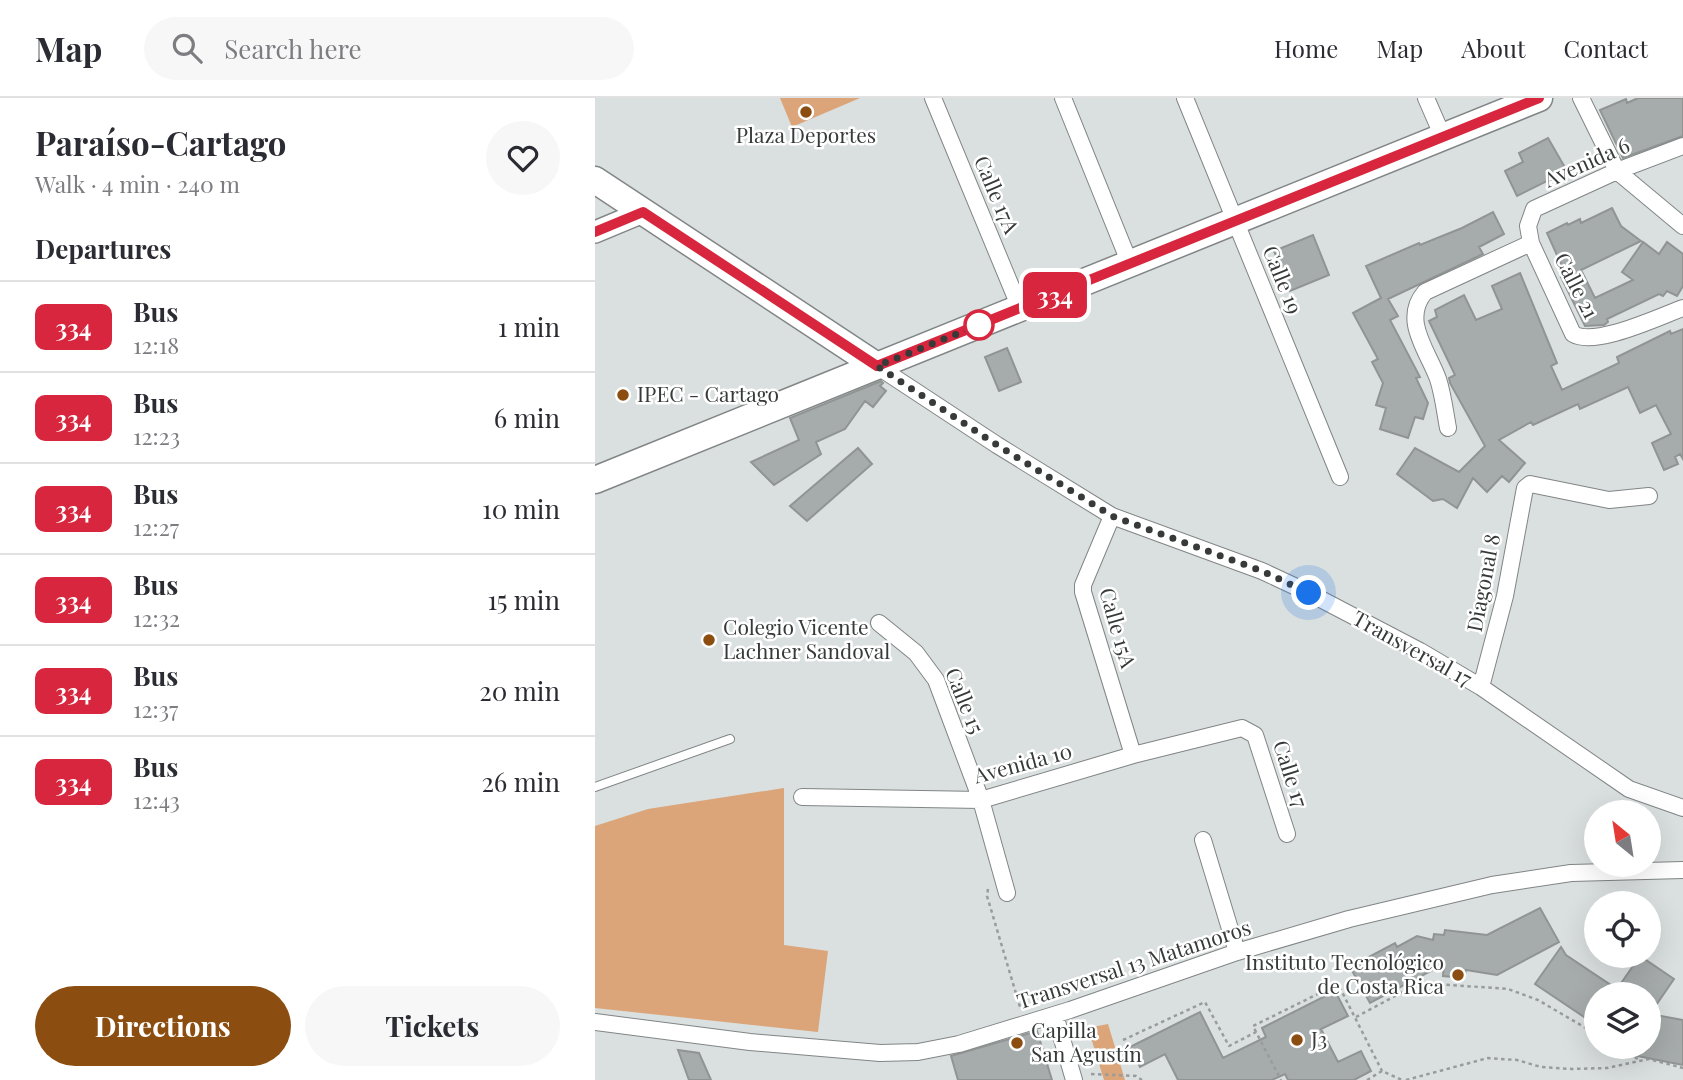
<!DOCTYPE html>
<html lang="en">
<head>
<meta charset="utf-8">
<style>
	body { margin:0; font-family:"Playfair Display",serif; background:#f7f7f7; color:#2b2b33; height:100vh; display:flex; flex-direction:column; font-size:26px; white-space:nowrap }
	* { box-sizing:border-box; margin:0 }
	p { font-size:23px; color:#7c7c81 }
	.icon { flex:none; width:38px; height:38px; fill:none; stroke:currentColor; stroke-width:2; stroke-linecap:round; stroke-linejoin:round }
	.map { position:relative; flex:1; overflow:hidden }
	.sheet { display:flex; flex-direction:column; background:#fff; width:595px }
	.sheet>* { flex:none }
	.badge { padding:0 14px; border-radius:10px; font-size:24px; line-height:46px }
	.needle { width:46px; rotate:330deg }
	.controls { position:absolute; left:989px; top:702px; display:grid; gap:14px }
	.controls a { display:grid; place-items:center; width:77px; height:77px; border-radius:50%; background:#fff; box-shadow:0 7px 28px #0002; font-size:35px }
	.you { position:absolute; width:35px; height:35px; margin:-18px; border:5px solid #fff; border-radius:50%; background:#1a73e8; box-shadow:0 0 0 10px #1a73e833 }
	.map>.badge { position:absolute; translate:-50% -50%; box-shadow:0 0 0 4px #fff }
	h2 { padding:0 35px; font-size:26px; line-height:63px }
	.round { display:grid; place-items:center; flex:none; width:74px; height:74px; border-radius:37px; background:#f7f7f7 }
	.headline { display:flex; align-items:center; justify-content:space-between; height:119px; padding:0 35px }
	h1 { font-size:33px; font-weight:700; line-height:52px }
	.primary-button { display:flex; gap:14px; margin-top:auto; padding:14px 35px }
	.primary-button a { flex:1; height:80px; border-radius:42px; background:#8b4e10; color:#fff; font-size:28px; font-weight:700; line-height:80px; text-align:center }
	.primary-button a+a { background:#f7f7f7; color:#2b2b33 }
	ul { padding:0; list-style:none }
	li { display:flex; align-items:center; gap:21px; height:91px; padding:0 35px; border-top:2px solid #e1e1e2 }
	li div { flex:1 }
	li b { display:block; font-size:26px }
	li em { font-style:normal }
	li .badge { min-width:77px; font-weight:700; text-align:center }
	header { display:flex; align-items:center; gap:42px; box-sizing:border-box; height:98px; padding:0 35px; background:#fff; border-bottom:2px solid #e1e1e2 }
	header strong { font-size:33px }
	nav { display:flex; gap:38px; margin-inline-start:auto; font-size:24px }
	.search { width:490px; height:63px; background:#f7f7f7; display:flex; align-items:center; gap:18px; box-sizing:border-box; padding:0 24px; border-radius:38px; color:#7c7c81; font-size:26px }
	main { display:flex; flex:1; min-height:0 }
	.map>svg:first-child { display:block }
	.green { fill:#dba579 }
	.building { fill:#a6abab; stroke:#909594; stroke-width:2 }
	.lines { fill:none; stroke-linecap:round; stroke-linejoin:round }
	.service-casing { stroke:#818585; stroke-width:10 }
	.minor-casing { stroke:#818585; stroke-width:18 }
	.tertiary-casing { stroke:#818585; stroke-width:24 }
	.primary-casing { stroke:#818585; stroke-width:29 }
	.path { stroke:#989c9c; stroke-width:2.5; stroke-dasharray:3.5 3.5; stroke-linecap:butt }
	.service { stroke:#fff; stroke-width:8 }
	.minor { stroke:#fff; stroke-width:16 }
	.tertiary { stroke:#fff; stroke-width:21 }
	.primary { stroke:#fff; stroke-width:26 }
	.line-casing { stroke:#fff; stroke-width:16 }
	.line { stroke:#d7263d; stroke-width:10 }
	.walk { stroke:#383a3a; stroke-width:7; stroke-dasharray:0 12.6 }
	.poi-dot { fill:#8b4e10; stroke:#fff; stroke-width:2.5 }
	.stop-dot { fill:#fff; stroke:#d7263d; stroke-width:3.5 }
	.labels { text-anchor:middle; stroke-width:5; stroke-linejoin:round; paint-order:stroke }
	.poi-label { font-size:21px; fill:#383a3a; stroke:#fff; text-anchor:start }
	.street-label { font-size:21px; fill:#383a3a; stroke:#fff }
</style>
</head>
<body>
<header>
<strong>Map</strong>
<div class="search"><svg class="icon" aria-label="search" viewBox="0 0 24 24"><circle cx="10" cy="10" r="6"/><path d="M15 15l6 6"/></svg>Search here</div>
<nav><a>Home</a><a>Map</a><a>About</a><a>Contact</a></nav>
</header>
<main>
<section class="sheet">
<div class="headline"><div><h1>Paraíso-Cartago</h1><p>Walk · 4 min · 240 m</p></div><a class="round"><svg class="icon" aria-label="heart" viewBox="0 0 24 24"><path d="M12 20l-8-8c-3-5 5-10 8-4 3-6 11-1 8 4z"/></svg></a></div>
<h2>Departures</h2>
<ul>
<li><span class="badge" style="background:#d7263d;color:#fff">334</span><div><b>Bus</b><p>12:18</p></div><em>1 min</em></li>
<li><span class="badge" style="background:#d7263d;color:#fff">334</span><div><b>Bus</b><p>12:23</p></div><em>6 min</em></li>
<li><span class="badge" style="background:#d7263d;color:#fff">334</span><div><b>Bus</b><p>12:27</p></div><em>10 min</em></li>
<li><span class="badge" style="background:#d7263d;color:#fff">334</span><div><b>Bus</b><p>12:32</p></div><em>15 min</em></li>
<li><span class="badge" style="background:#d7263d;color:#fff">334</span><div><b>Bus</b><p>12:37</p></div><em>20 min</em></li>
<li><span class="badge" style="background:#d7263d;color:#fff">334</span><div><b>Bus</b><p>12:43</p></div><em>26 min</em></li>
</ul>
<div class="primary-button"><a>Directions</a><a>Tickets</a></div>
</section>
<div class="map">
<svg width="1088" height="982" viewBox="0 0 1088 982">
	<rect width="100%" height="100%" fill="#dadfdf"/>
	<path class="green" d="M185,0H265L197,29Z
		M189,690V847L233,853L223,934L0,910V728L53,711Z
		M513,926L530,982H509L493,930Z"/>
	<path class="building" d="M1043,0H1088V38L1028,60L1005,12L1031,1L1032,5Z
		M953,40L972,73L922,98L910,73L928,64L924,55Z
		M1017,110L1026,128L1046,143L986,172L1000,200L1038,182L1027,174L1048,144L1064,156L1072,144L1088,156V188L1082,198L1072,193L1068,198L1064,196L1012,221L1013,224L1009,227L990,228L966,179L971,177L952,135L972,125L973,127L985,121L986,125Z
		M898,114L909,136L884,149L888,156L793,201L803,218L795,222L825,279L821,280L833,305L828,321L820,319L813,340L785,331L791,310L781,307L788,285L777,264L783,261L758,215L786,200L771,168L824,145L825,147L867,130Z
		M718,137L734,177L695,193L679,153Z
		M925,175L962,265L956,268L967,292L1024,265L1022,259L1075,233L1076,236L1088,231V361L1085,356L1080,359L1083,366L1069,372L1057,345L1076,336L1061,307L1045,315L1033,289L985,311L983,306L938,327L936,324L904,342L930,365L914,384L907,378L892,394L878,380L862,410L848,401L838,403L802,376L820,350L864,374L890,348L855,285L854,280L860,277L834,223L842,219L840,212L869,197L881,222L907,211L897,188Z
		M412,250L426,284L404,293L390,259Z
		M286,283L288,285L285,288L291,293L278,309L270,303L250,331L221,344L226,356L179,387L156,364L204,342L195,320Z
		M263,350L277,366L212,423L195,408Z
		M945,810L964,844L902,877L871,872L869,880L848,878L849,866L775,905L755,869L800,845L802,849L822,838L838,842L839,836L849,837L850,832L892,837Z
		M966,849L971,857L1022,891L1045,858L1079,881L1055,916L1088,922V967L1027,955L1028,948H1054V896H1001V927L940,886Z
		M740,893L753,918L726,931L743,964L766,953L776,973L759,982H693L690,976L677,982H583L570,956L545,969L535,949L605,914L628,960L671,939L667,930Z
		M442,933L457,982H363L356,958Z
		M83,952L104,955L116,982H94Z"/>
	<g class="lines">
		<g class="service-casing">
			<path id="service" d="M0,689L135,641"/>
		</g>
		<g class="minor-casing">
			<path id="minor" d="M338,0L425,210
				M468,0L535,166
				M590,0L745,379
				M831,0L848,39
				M986,0L1022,73L1088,128
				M936,145L978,236C1001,249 1063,219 1088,210
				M282,268L402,347L517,418L667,473L714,495L825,553L886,589L1034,691L1088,710
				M853,330C850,314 848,296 843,281C833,253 806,222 830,194L936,145L933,128L939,111L1022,73L1088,48
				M517,418L488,487V494L538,657
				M284,525L321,555L341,582L386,702L412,795
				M886,589L910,498L930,390L935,386L1014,402L1054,398
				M207,699L386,702L538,657L647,630L660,637L692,736
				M608,742L642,854
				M460,917L479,982
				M0,924L155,944L285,955L323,954L364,946L475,912L642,854L754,821L897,787L976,775L1088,772"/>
		</g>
		<g class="tertiary-casing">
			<path id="tertiary" d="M0,134L48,114"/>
		</g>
		<g class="primary-casing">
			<path id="primary" d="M0,82L282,268
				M0,382L944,0"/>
		</g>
		<path class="path" d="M393,791L392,798L425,909
			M761,919L815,890L842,886L913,891L943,902L1001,936
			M661,934L658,928L743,886L787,973
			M528,942L610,904L634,948L661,934L686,982
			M1022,948L1046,963
			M496,976L541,978L547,982
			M772,982L787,973L807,982
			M811,982L893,960L922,962L946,969L977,971L1012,970L1054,961L1088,970"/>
		<use href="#service" class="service"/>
		<use href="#minor" class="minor"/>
		<use href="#tertiary" class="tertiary"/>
		<use href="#primary" class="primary"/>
	</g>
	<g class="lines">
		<g class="line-casing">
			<path id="line" d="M0,134L48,114L282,268L944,0"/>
		</g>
		<use href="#line" class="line"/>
		<path class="walk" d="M384,227L282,268L402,347L517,418L667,473L714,495"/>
	</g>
	<g class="poi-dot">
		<circle cx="211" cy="14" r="7"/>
		<circle cx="28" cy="297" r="7"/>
		<circle cx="114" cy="542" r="7"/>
		<circle cx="863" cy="877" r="7"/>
		<circle cx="702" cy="942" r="7"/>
		<circle cx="422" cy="945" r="7"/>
	</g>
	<circle class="stop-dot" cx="384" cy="227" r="14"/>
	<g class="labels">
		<g class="poi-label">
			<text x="211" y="45" text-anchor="middle">Plaza Deportes</text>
			<text x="42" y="304">IPEC - Cartago</text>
			<text x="128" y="537">Colegio Vicente<tspan x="128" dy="24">Lachner Sandoval</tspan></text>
			<text x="849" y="872" text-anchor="end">Instituto Tecnológico<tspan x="849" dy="24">de Costa Rica</tspan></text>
			<text x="436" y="940">Capilla<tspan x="436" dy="24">San Agustín</tspan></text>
			<text x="716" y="949">J3</text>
		</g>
		<g class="street-label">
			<text transform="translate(992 65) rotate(-24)" y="7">Avenida 6</text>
			<text transform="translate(401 97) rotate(67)" y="7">Calle 17A</text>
			<text transform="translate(687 182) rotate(68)" y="7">Calle 19</text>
			<text transform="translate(981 188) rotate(63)" y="7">Calle 21</text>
			<text transform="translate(889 485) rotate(-79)" y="7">Diagonal 8</text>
			<text transform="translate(522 530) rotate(74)" y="7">Calle 15A</text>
			<text transform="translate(817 551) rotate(29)" y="7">Transversal 17</text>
			<text transform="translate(369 603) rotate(68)" y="7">Calle 15</text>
			<text transform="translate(428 666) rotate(-15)" y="7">Avenida 10</text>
			<text transform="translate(695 676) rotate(72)" y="7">Calle 17</text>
			<text transform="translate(539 867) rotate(-18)" y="7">Transversal 13 Matamoros</text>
		</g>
	</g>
</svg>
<div class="controls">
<a><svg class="needle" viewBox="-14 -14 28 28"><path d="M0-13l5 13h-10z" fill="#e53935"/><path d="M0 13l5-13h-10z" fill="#7c7c81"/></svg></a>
<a><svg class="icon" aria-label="locate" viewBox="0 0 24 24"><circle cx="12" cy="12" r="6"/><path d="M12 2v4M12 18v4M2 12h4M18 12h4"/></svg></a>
<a><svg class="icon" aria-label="layers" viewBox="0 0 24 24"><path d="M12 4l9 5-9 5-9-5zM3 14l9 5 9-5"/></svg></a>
</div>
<div class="you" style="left:714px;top:495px"></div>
<b class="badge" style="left:460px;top:197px;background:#d7263d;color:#fff">334</b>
</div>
</main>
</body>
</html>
